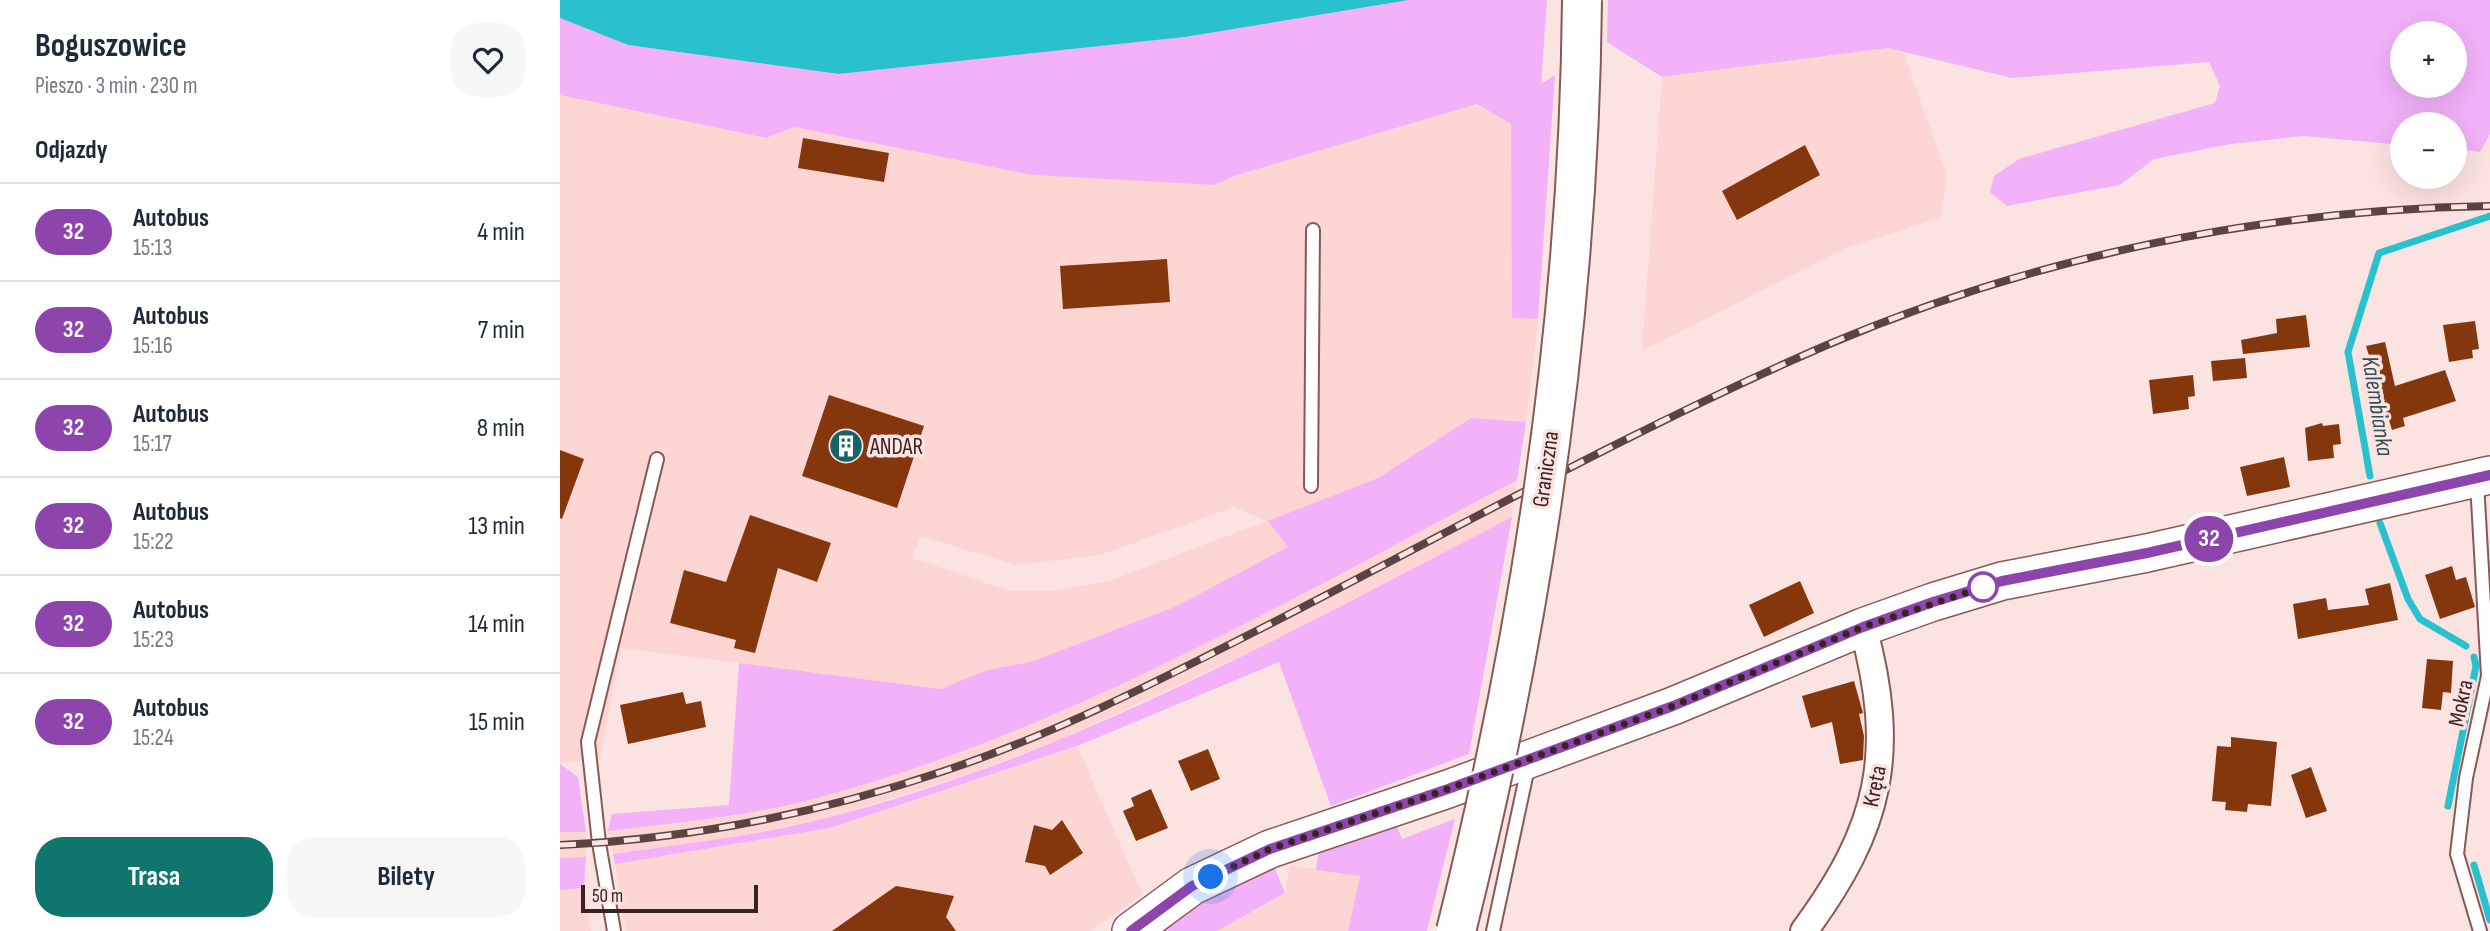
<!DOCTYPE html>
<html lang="pl">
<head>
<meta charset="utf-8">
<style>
	body { margin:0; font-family:"Sofia Sans Condensed",sans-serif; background:#f6f6f7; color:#1f2937; height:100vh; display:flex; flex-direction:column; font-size:26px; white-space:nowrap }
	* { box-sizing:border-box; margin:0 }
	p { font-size:23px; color:#747a83 }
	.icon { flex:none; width:38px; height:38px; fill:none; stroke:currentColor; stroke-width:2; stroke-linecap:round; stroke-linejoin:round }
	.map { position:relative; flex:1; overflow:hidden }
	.details { display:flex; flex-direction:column; background:#fff; width:560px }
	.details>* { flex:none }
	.badge { padding:0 14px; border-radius:23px; font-size:24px; line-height:46px }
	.controls { position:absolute; left:1830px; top:21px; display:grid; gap:14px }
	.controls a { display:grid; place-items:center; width:77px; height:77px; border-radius:50%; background:#fff; box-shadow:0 7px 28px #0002; font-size:35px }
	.scale { position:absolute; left:21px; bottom:18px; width:177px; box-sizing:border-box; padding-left:7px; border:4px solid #392322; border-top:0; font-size:19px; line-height:24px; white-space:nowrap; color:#392322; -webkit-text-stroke:5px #fbe3e1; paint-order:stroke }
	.you { position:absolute; width:35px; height:35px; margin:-18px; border:5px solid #fff; border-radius:50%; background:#1a73e8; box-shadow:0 0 0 10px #1a73e833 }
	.map>.badge { position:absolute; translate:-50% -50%; box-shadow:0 0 0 4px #fff }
	h2 { padding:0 35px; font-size:26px; line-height:63px }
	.round { display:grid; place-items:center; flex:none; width:74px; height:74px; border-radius:28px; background:#f6f6f7 }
	.head { display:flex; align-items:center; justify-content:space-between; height:119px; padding:0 35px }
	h1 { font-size:33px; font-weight:700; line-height:52px }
	.button { display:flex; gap:14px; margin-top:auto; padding:14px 35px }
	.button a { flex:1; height:80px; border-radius:28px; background:#0f766e; color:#fff; font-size:28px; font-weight:700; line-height:80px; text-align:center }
	.button a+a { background:#f6f6f7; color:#1f2937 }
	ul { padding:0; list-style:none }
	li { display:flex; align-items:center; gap:21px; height:98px; padding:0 35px; border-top:2px solid #e0e1e3 }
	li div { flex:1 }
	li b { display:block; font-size:26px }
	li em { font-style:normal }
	li .badge { min-width:77px; font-weight:700; text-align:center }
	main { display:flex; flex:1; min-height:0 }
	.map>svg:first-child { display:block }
	.built { fill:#fdd5d2; fill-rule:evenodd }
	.green { fill:#f2b1f8; fill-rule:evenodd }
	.water { fill:#2ac1ce }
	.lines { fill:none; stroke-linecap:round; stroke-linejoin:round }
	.stream { stroke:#2ac1ce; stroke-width:7 }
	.building { fill:#84360c }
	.lane-casing { stroke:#895855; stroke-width:16 }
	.street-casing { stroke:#895855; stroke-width:30 }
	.secondary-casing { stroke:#895855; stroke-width:40 }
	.lane { stroke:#fff; stroke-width:12 }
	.street { stroke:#fff; stroke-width:26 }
	.secondary { stroke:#fff; stroke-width:37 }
	.rail-casing { stroke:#5a4342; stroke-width:8 }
	.rail { stroke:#fbe3e1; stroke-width:5; stroke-dasharray:16; stroke-linecap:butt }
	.highway-bridge-casing { stroke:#895855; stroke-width:42; stroke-linecap:butt }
	.highway-bridge { stroke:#fff; stroke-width:38 }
	.line-casing { stroke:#fff; stroke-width:16 }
	.line { stroke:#8e44ad; stroke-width:10 }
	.walk { stroke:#392322; stroke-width:7; stroke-dasharray:0 12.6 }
	.stop-dot { fill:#fff; stroke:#8e44ad; stroke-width:3.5 }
	.labels { text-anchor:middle; stroke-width:7; stroke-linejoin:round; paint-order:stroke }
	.poi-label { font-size:23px; fill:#392322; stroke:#fbe3e1; text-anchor:start }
	.street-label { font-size:23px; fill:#392322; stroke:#fbe3e1 }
	.water-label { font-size:24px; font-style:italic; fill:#314f52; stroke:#fbe3e1 }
</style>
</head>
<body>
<main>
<section class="details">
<div class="head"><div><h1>Boguszowice</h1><p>Pieszo · 3 min · 230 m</p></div><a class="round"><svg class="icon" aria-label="heart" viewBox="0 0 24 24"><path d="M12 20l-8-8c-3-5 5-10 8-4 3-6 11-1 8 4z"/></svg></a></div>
<h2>Odjazdy</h2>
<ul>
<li><span class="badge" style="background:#8e44ad;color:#fff">32</span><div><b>Autobus</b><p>15:13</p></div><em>4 min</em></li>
<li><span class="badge" style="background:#8e44ad;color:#fff">32</span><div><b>Autobus</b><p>15:16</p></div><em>7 min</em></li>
<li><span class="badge" style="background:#8e44ad;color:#fff">32</span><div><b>Autobus</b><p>15:17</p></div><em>8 min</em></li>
<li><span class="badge" style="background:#8e44ad;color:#fff">32</span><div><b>Autobus</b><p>15:22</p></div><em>13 min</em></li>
<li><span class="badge" style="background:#8e44ad;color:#fff">32</span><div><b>Autobus</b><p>15:23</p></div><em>14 min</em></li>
<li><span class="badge" style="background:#8e44ad;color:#fff">32</span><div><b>Autobus</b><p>15:24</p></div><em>15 min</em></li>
</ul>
<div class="button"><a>Trasa</a><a>Bilety</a></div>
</section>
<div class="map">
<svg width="1930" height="931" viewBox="0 0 1930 931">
	<rect width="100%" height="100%" fill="#fbe3e1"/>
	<path class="built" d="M1328,48L1343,52L1387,175L1380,218L1288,247L1082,351L1102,77Z
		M0,95L206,138L234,127L472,175L654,185L677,175L917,104L951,124L953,318L978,319L966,422L911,418L818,478L709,521L729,547L617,606L471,662L427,670L381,689L61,648L40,759L0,763ZM674,507L707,521L549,581L493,591H450L352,558L361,536L456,565L540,555Z
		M957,480L952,517L696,649L500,739L403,776L267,818L162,839L53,854L48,831L161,816L260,797L393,754L489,717L685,623Z
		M517,746L582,894L531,931H66L55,864L270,828Z
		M0,832H26V857L0,858Z
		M730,866L800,875L788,931H657L725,893Z
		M24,888L31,931H0V890Z"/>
	<path class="green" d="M849,0H987L981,84L995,75L978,319L952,318L951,124L917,104L677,175L654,185L472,175L234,127L206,138L0,95V18L68,45L279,74L625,37Z
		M1048,0H1930V134L1920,152L1895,149V124H1843V145L1743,136L1671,144L1594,159L1560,185L1447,206L1430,192L1434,176L1459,159L1655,103L1660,86L1649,62L1452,78L1328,48L1102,77L1047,42ZM1843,33H1895V86H1843Z
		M911,418L966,422L957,480C733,598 508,730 261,797C192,816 118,822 48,831L52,814L169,805L179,663L381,689L427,670L471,662L617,606L728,547L708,521L818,478Z
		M952,517L909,754L771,806L719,662L517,746L270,828L55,864L53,854C124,844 196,836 266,818C509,757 731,631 952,517Z
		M0,764L18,777L26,832H0Z
		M895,819L867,931H788L800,876L756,870L759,849L835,822L842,839Z
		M26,857L24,888L0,890V858Z
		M712,862L725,893L657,931H594L652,890Z"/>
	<path class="water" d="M0,0H849L625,37L279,74L68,45L0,18Z"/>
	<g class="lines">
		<path class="stream" d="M1810,476L1788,352L1819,253L1930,216
			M1820,523L1848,599L1860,619L1906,646
			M1888,806L1916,666L1914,657
			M1914,865L1930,920"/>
	</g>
	<path class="building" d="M243,138L329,153L324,182L238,168Z
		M1245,145L1260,175L1177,220L1162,191Z
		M607,259L610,302L503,309L500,266Z
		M1746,315L1750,347L1683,354L1681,340L1717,333L1716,319Z
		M1915,321L1919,349L1912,350L1913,358L1889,362L1883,325Z
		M1825,342L1835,386L1885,370L1896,401L1843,418L1845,426L1832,430L1806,346Z
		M1685,358L1687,378L1653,381L1651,361Z
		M1633,375L1635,396L1628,397L1629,409L1593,414L1589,380Z
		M269,395L364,426L337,508L242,476Z
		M1762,423L1763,426L1779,424L1781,444L1773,445L1774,458L1748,461L1745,428Z
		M0,450L24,459L2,519L0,518Z
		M1724,457L1730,487L1687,496L1680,467Z
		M190,515L271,543L257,582L218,568L195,653L174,648L176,640L110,623L124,570L166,582Z
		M1892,566L1896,580L1906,577L1915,607L1880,619L1865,575Z
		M1240,581L1254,613L1204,637L1189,605Z
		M1830,583L1838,620L1738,639L1733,604L1766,598L1768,610L1809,605L1805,589Z
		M1867,659L1893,661L1891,693L1883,692L1881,710L1862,708Z
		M1294,681L1303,713L1299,714L1304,736L1303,760L1280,764L1272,722L1251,728L1242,696Z
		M123,692L126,704L141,701L146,727L68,744L60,705Z
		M1671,737L1717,742L1711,806L1688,804L1687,812L1665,810L1666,802L1652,801L1657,746L1671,747Z
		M648,749L660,779L631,791L618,761Z
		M1751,767L1767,811L1746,818L1731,775Z
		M591,789L608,828L576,841L563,811L574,806L571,798Z
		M502,820L523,853L490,875L485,866L465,862L474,825L492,830Z
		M336,886L394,896L386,917L396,931H272Z"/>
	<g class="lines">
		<g class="lane-casing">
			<path id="lane" d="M1917,482L1928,676L1906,778L1897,854L1920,931
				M751,486L753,230
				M54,931L39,843L28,742L97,459
				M933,931L967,772L965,764"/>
		</g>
		<g class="street-casing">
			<path id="street" d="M1244,931C1321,827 1337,753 1303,627"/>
		</g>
		<g class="secondary-casing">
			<path id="secondary" d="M571,931L632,886L710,849L888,789L1113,706L1303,627L1373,602L1442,581L1587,553L1930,475"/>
		</g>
		<use href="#lane" class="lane"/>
		<use href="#street" class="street"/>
		<use href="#secondary" class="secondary"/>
		<g class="rail-casing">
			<path id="rail" d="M0,845C131,839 260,813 384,771C495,734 600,680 704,627C890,532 1075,428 1267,345C1476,256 1703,210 1930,206"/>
		</g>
		<use href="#rail" class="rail"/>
		<g class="highway-bridge-casing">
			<path id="highway-bridge" d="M896,931C972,628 1019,312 1022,0"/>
		</g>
		<use href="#highway-bridge" class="highway-bridge"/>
	</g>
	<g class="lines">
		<g class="line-casing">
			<path id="line" d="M571,931L632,886L710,849L888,789L1113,706L1303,627L1373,602L1442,581L1587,553L1930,475"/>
		</g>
		<use href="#line" class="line"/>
		<path class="walk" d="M651,877L710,849L888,789L1113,706L1303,627L1423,587"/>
	</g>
	<defs>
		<g id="building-disc" transform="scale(1.75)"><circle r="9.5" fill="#14636a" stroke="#fbe3e1"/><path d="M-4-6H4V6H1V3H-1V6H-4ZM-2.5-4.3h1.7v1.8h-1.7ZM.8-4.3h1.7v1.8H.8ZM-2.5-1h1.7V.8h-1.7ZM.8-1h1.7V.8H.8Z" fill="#fff"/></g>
	</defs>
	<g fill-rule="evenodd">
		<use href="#building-disc" x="286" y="446"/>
	</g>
	<circle class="stop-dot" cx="1423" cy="587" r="14"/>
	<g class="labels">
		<g class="poi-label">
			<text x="310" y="454">ANDAR</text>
		</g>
		<g class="street-label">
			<text transform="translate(985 469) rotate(-82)" y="8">Graniczna</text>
			<text transform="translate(1900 703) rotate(-78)" y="8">Mokra</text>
			<text transform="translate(1314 786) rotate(-78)" y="8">Kręta</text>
		</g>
		<g class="water-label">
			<text transform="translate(1818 406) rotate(81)" y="8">Kalembianka</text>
		</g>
	</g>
</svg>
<div class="controls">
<a>+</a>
<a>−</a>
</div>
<div class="scale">50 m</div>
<div class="you" style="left:651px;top:877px"></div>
<b class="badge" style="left:1649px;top:539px;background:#8e44ad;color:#fff">32</b>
</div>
</main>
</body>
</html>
